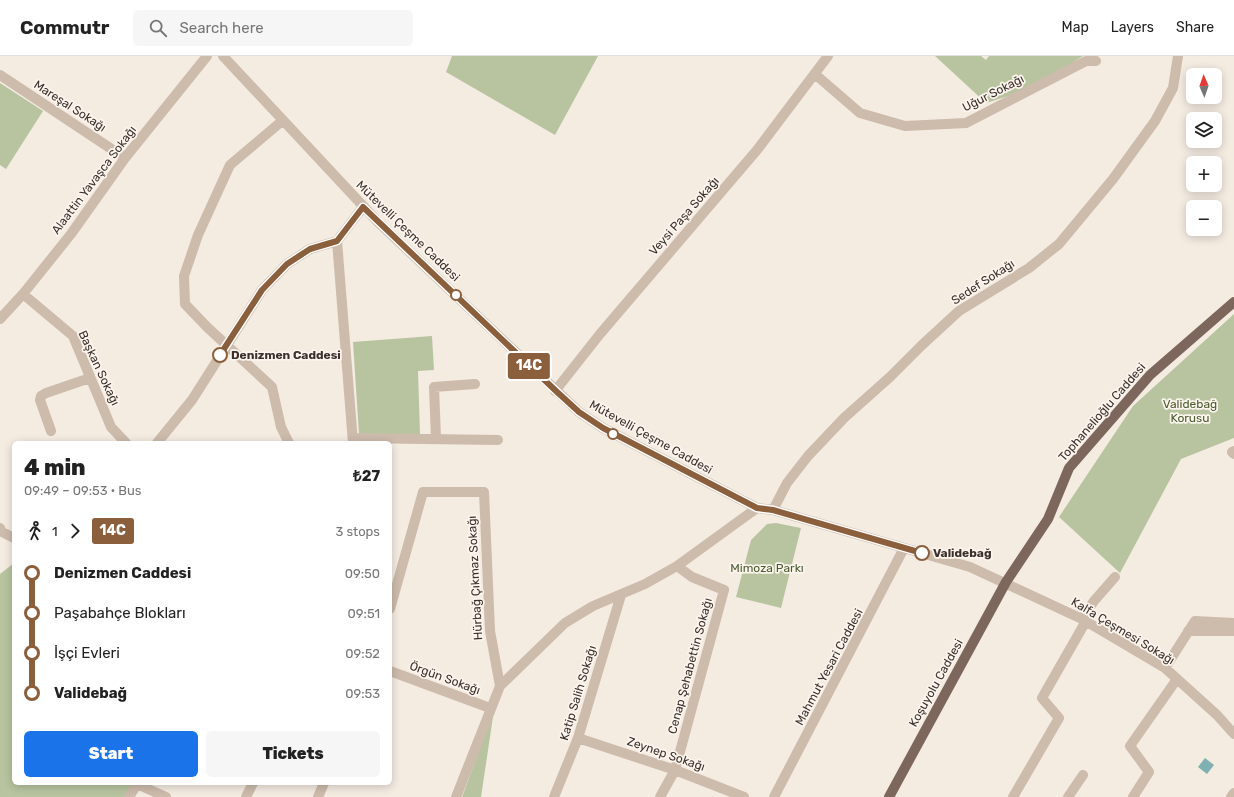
<!DOCTYPE html>
<html lang="en">
<head>
<meta charset="utf-8">
<style>
	body { margin:0; font-family:Rubik,sans-serif; background:#f6f6f6; color:#222; height:100vh; display:flex; flex-direction:column; font-size:15px; white-space:nowrap }
	* { box-sizing:border-box; margin:0 }
	p { font-size:13px; color:#767676 }
	.icon { flex:none; width:22px; height:22px; fill:none; stroke:currentColor; stroke-width:2; stroke-linecap:round; stroke-linejoin:round }
	.map { position:relative; flex:1; overflow:hidden }
	.side { position:absolute; left:12px; top:385px; width:380px; height:344px; display:flex; flex-direction:column; background:#fff; border-radius:6px; box-shadow:0 2px 10px #0003 }
	.side>* { flex:none }
	.badge { padding:0 8px; border-radius:3px; font-size:14px; line-height:26px }
	.needle { width:26px; rotate:358deg }
	.controls { position:absolute; left:1186px; top:12px; display:grid; gap:8px }
	.controls a { display:grid; place-items:center; width:36px; height:36px; border-radius:6px; background:#fff; box-shadow:0 2px 10px #0003; font-size:20px }
	.map>.badge { position:absolute; translate:-50% -50%; box-shadow:0 0 0 2px #fff }
	.legs { display:flex; align-items:center; gap:6px; height:44px; padding:0 12px; font-size:13px }
	.legs p { margin-inline-start:auto }
	.head { display:flex; align-items:center; justify-content:space-between; height:68px; padding:0 12px }
	h1 { font-size:22px; font-weight:800; line-height:30px }
	.action { display:flex; gap:8px; margin-top:auto; padding:8px 12px }
	.action a { flex:1; height:46px; border-radius:6px; background:#1a73e8; color:#fff; font-size:16px; font-weight:800; line-height:46px; text-align:center }
	.action a+a { background:#f6f6f6; color:#222 }
	ul { padding:0 12px; list-style:none }
	li { display:flex; align-items:center; gap:14px; height:40px; font-size:15px }
	li i { display:grid; place-items:center; width:6px; height:100%; margin:0 5px; background:currentColor }
	li i::after { content:''; width:10px; height:10px; margin:-5px; border:3px solid; border-radius:50%; background:#fff }
	li p { margin-inline-start:auto }
	li:first-child i { background:linear-gradient(#0000 50%,currentColor 0) }
	li:last-child i { background:linear-gradient(currentColor 50%,#0000 0) }
	header { display:flex; align-items:center; gap:24px; box-sizing:border-box; height:56px; padding:0 20px; background:#fff; border-bottom:1px solid #e0e0e0 }
	header strong { font-size:19px }
	nav { display:flex; gap:22px; margin-inline-start:auto; font-size:14px }
	.search { width:280px; height:36px; background:#f6f6f6; display:flex; align-items:center; gap:10px; box-sizing:border-box; padding:0 14px; border-radius:6px; color:#767676; font-size:15px }
	.map>svg:first-child { display:block }
	.green { fill:#b8c4a0 }
	.water { fill:#7fb0b2 }
	.lines { fill:none; stroke-linecap:round; stroke-linejoin:round }
	.minor { stroke:#cdbbac; stroke-width:10 }
	.major { stroke:#7d675c; stroke-width:10 }
	.line-1-casing { stroke:#fff; stroke-width:9 }
	.line-1 { stroke:#8b5e3c; stroke-width:6 }
	.stop-1-dot { fill:#fff; stroke:#8b5e3c; stroke-width:2 }
	.labels { text-anchor:middle; stroke-width:3.5; stroke-linejoin:round; paint-order:stroke }
	.street-label { font-size:12px; fill:#3b302b; stroke:#fbf5ee }
	.stop-label { font-size:12px; font-weight:bold; fill:#3b302b; stroke:#fbf5ee; text-anchor:start }
	.park-label { font-size:12px; fill:#4a5a2e; stroke:#fbf5ee }
</style>
</head>
<body>
<header>
<strong>Commutr</strong>
<div class="search"><svg class="icon" aria-label="search" viewBox="0 0 24 24"><circle cx="10" cy="10" r="6"/><path d="M15 15l6 6"/></svg>Search here</div>
<nav><a>Map</a><a>Layers</a><a>Share</a></nav>
</header>
<div class="map">
<svg width="1234" height="741" viewBox="0 0 1234 741">
	<rect width="100%" height="100%" fill="#f4ebe1"/>
	<path class="green" d="M452,0H598L555,79L446,16Z
		M935,0H981L986,4L989,0H1083L1031,33L986,47Z
		M0,27L43,55L6,113L0,109Z
		M1234,258V382L1181,403L1120,517L1059,461L1133,350Z
		M432,280L434,314L418,315L420,378H359L353,286Z
		M776,467L801,472L781,552L736,541L751,484L767,468Z
		M14,507V727H133L125,741H0V518Z
		M494,654L481,741H462L465,733Z"/>
	<path class="water" d="M1205,702L1214,709L1207,718L1198,711Z"/>
	<g class="lines">
		<path class="minor" d="M223,0L378,166L579,356L603,372L757,452L773,454L970,511L1082,563L1165,612L1217,659L1234,678
			M0,19L125,102
			M816,19L860,57L905,70L966,67L1086,5H1096
			M282,65L230,109L198,179L184,220L185,248L207,271L272,331L281,371L289,387
			M337,185L353,387
			M23,238L73,280L111,371L126,387
			M0,263L23,238L71,178L125,102L207,0
			M555,335L600,278L757,94L828,0
			M51,375L40,344L41,340L46,337L90,322
			M353,382L498,384
			M436,382L434,331L475,328
			M157,387L192,344L262,234L287,208L310,193L337,185L363,151
			M1234,395L1232,396L1234,398
			M773,454L787,427L808,400L844,362L890,321L922,289L959,255L1029,212L1059,188L1113,123L1155,65L1173,32L1178,0
			M0,472L2,476L14,482
			M390,553L423,436H484L490,575L500,630
			M1082,563L1094,545L1115,521
			M1188,575H1234
			M1165,612L1195,565L1234,567
			M390,615L490,652
			M578,682L675,714L744,741
			M129,741L137,728L166,741
			M246,741L253,727
			M318,741L324,727
			M456,741L500,630L565,567L593,550L645,528L677,510L757,452
			M554,741L578,682L621,539
			M660,741L675,714L724,534L692,521L677,510
			M774,741L904,492
			M1013,741L1059,662L1042,642L1086,565
			M1068,741L1083,719
			M1133,741L1149,716L1130,690L1177,623
			M1231,741L1234,737"/>
		<path class="major" d="M889,741L1006,526L1048,463L1069,412L1150,319L1234,246"/>
	</g>
	<g class="lines">
		<g class="line-1-casing">
			<path id="line-1" d="M220,299L262,234L287,208L310,193L337,185L363,151L556,335L579,356L603,372L757,452L773,454L922,497"/>
		</g>
		<use href="#line-1" class="line-1"/>
	</g>
	<g class="stop-1-dot">
		<circle cx="456" cy="239" r="5"/>
		<circle cx="220" cy="299" r="7"/>
		<circle cx="613" cy="378" r="5"/>
		<circle cx="922" cy="497" r="7"/>
	</g>
	<g class="labels">
		<g class="street-label">
			<text transform="translate(993 37) rotate(-27)" y="4">Uğur Sokağı</text>
			<text transform="translate(70 50) rotate(33)" y="4">Mareşal Sokağı</text>
			<text transform="translate(94 124) rotate(-53)" y="4">Alaattin Yavaşca Sokağı</text>
			<text transform="translate(684 160) rotate(-49)" y="4">Veysi Paşa Sokağı</text>
			<text transform="translate(408 175) rotate(44)" y="4">Mütevelli Çeşme Caddesi</text>
			<text transform="translate(983 226) rotate(-33)" y="4">Sedef Sokağı</text>
			<text transform="translate(99 312) rotate(65)" y="4">Başkan Sokağı</text>
			<text transform="translate(1102 356) rotate(-49)" y="4">Tophanelioğlu Caddesi</text>
			<text transform="translate(651 381) rotate(29)" y="4">Mütevelli Çeşme Caddesi</text>
			<text transform="translate(475 522) rotate(-93)" y="4">Hürbağ Çıkmaz Sokağı</text>
			<text transform="translate(1123 575) rotate(31)" y="4">Kalfa Çeşmesi Sokağı</text>
			<text transform="translate(690 610) rotate(-75)" y="4">Cenap Şehabettin Sokağı</text>
			<text transform="translate(829 611) rotate(-62)" y="4">Mahmut Yesari Caddesi</text>
			<text transform="translate(445 622) rotate(20)" y="4">Örgün Sokağı</text>
			<text transform="translate(936 627) rotate(-61)" y="4">Koşuyolu Caddesi</text>
			<text transform="translate(578 637) rotate(-73)" y="4">Katip Salih Sokağı</text>
			<text transform="translate(666 698) rotate(19)" y="4">Zeynep Sokağı</text>
		</g>
		<g class="stop-label">
			<text x="231" y="303">Denizmen Caddesi</text>
			<text x="933" y="501">Validebağ</text>
		</g>
		<g class="park-label">
			<text x="1190" y="352">Validebağ<tspan x="1190" dy="14">Korusu</tspan></text>
			<text x="767" y="516">Mimoza Parkı</text>
		</g>
	</g>
</svg>
<div class="controls">
<a><svg class="needle" viewBox="-14 -14 28 28"><path d="M0-13l5 13h-10z" fill="#e53935"/><path d="M0 13l5-13h-10z" fill="#767676"/></svg></a>
<a><svg class="icon" aria-label="layers" viewBox="0 0 24 24"><path d="M12 4l9 5-9 5-9-5zM3 14l9 5 9-5"/></svg></a>
<a>+</a>
<a>−</a>
</div>
<b class="badge" style="left:529px;top:310px;background:#8b5e3c;color:#fff">14C</b>
<section class="side">
<div class="head"><div><h1>4 min</h1><p>09:49 – 09:53 · Bus</p></div><b>₺27</b></div>
<div class="legs"><svg class="icon" aria-label="walk" viewBox="0 0 24 24"><circle cx="13" cy="4" r="2"/><path d="M13 8l-2 6 4 7M11 14l-3 7M7 12l3-4h3l4 4"/></svg>1<svg class="icon" aria-label="forward" viewBox="0 0 24 24"><path d="M9 5l7 7-7 7"/></svg><b class="badge" style="background:#8b5e3c;color:#fff">14C</b><p>3 stops</p></div>
<ul>
<li><i style="color:#8b5e3c"></i><b>Denizmen Caddesi</b><p>09:50</p></li>
<li><i style="color:#8b5e3c"></i><span>Paşabahçe Blokları</span><p>09:51</p></li>
<li><i style="color:#8b5e3c"></i><span>İşçi Evleri</span><p>09:52</p></li>
<li><i style="color:#8b5e3c"></i><b>Validebağ</b><p>09:53</p></li>
</ul>
<div class="action"><a>Start</a><a>Tickets</a></div>
</section>
</div>
</body>
</html>
